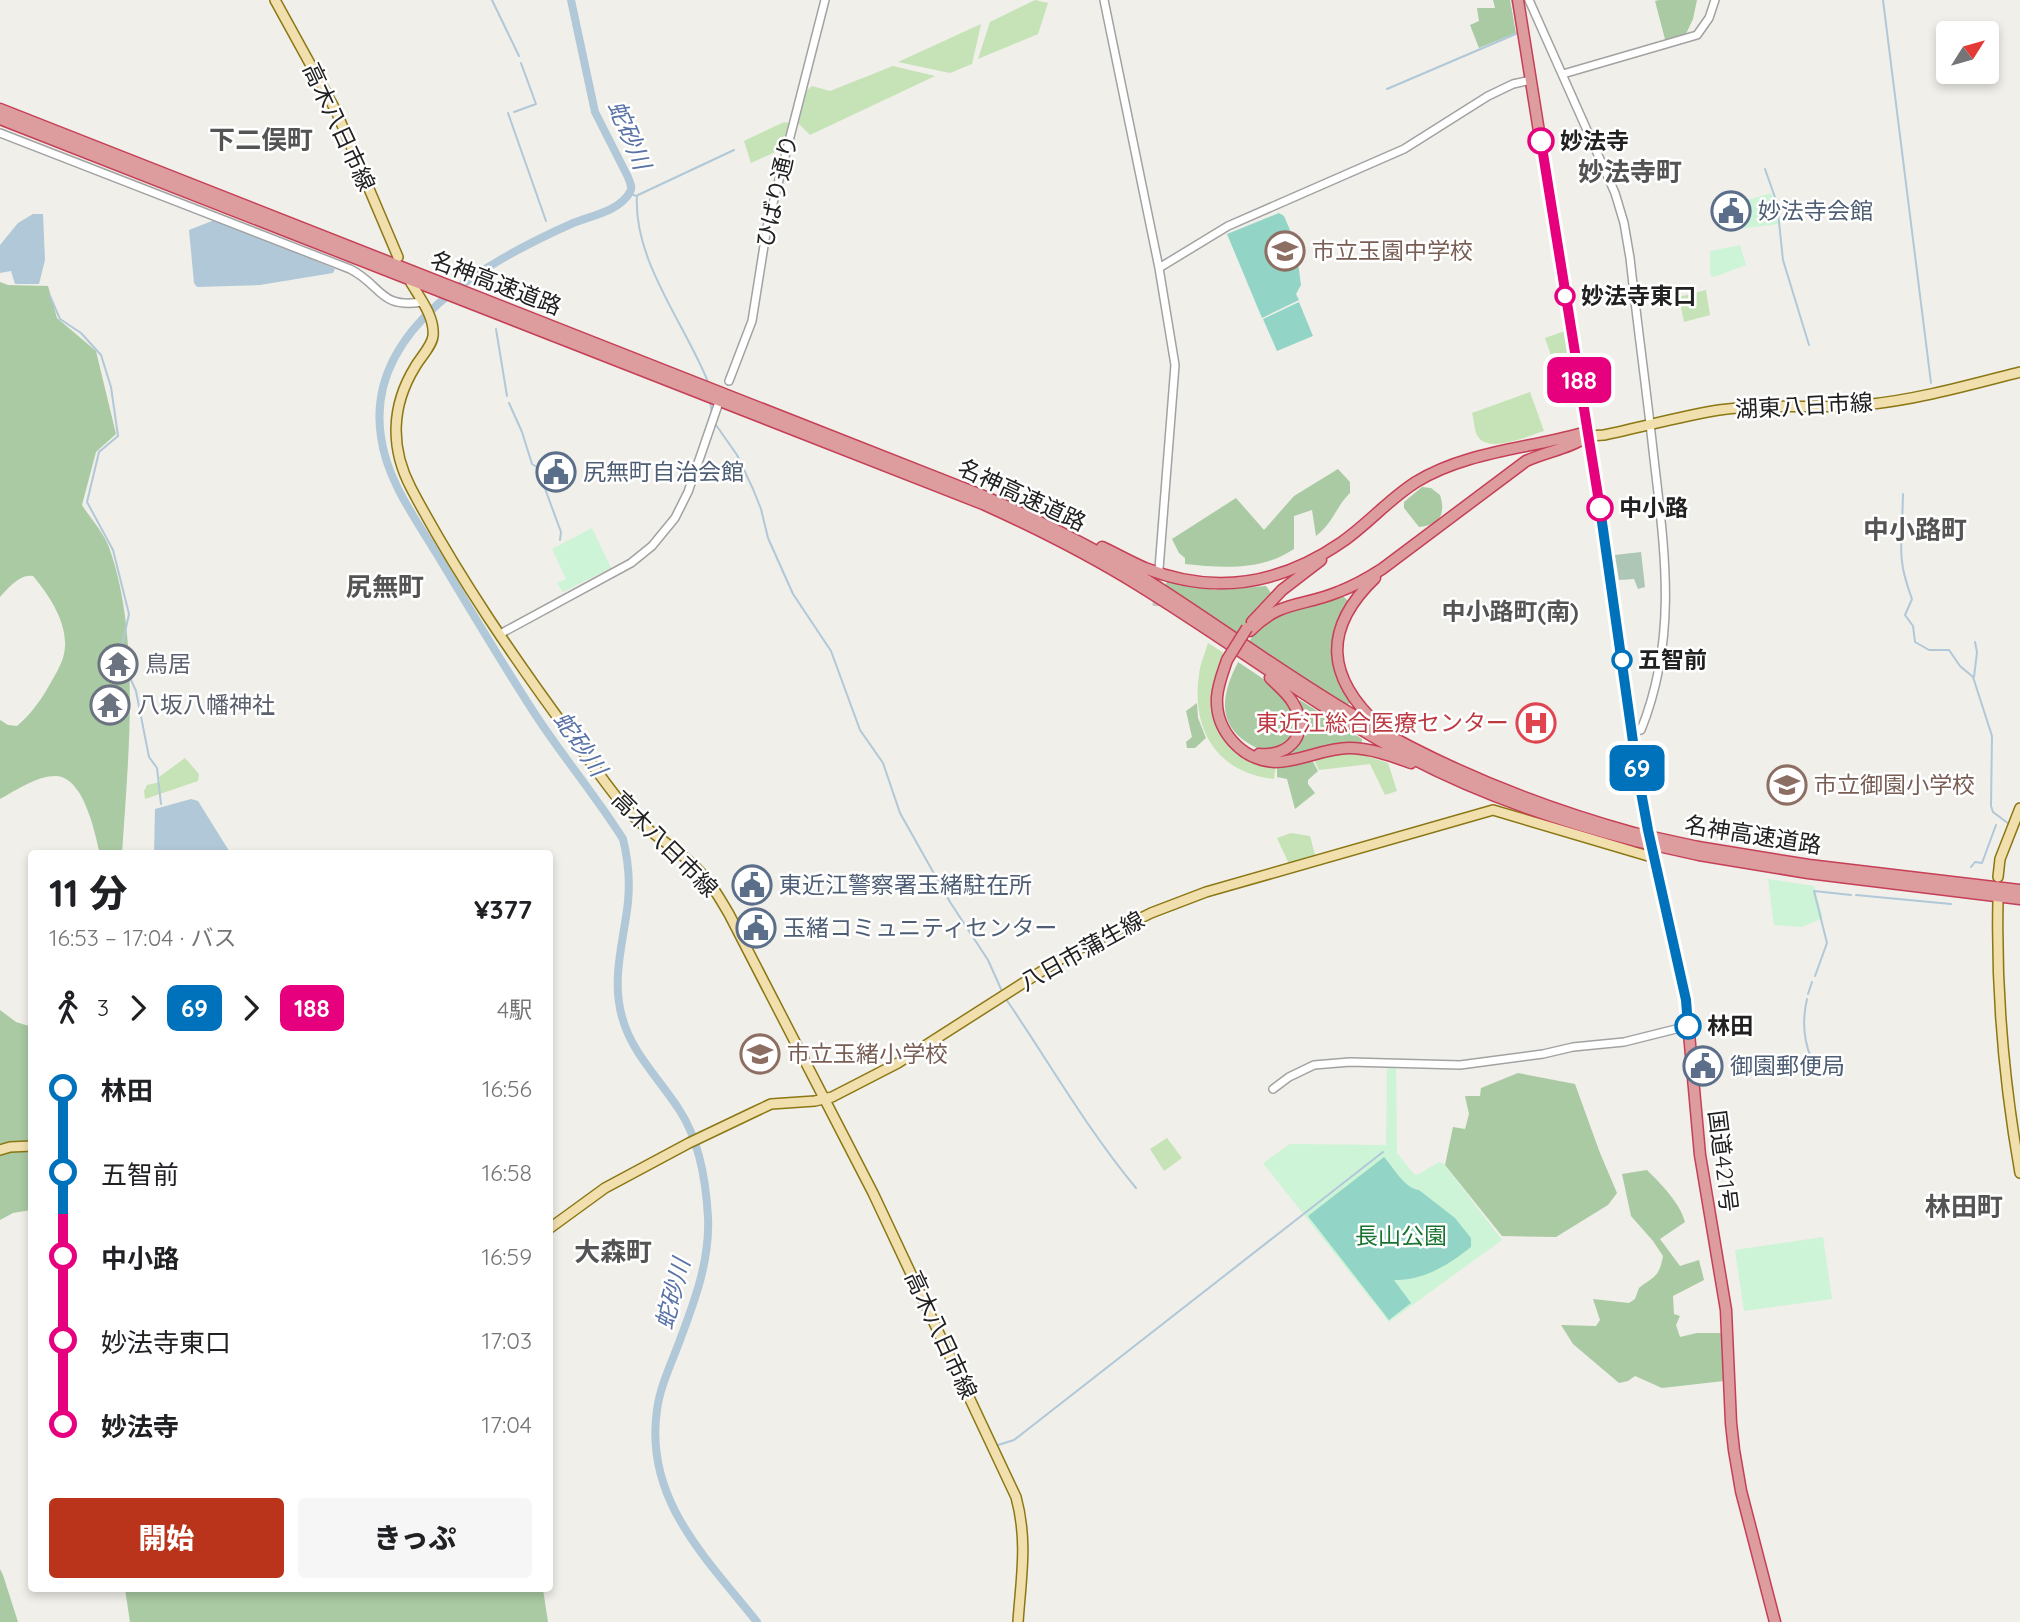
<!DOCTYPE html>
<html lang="ja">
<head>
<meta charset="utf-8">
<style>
	body { margin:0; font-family:Quicksand,"Noto Sans JP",sans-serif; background:#f6f6f6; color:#202124; height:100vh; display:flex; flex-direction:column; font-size:26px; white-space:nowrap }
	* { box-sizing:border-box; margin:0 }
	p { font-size:23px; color:#757577 }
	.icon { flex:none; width:38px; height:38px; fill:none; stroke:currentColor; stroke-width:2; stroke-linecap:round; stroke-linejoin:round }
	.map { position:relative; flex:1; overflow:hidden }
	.details { position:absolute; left:28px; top:850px; width:525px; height:742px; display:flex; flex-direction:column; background:#fff; border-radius:7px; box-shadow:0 4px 10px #0003 }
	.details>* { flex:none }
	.badge { padding:0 14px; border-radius:10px; font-size:24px; line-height:46px }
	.needle { width:46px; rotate:53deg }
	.tools { position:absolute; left:1936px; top:21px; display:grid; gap:14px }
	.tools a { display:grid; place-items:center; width:63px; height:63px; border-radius:7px; background:#fff; box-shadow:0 4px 10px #0003; font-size:35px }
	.map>.badge { position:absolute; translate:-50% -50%; box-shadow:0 0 0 4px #fff }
	.legs { display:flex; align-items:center; gap:10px; height:77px; padding:0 21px; font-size:23px }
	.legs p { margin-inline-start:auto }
	.overview { display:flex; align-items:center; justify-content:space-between; height:119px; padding:0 21px }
	h1 { font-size:38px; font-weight:800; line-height:52px }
	.primary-button { display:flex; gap:14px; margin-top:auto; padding:14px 21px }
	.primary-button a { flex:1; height:80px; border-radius:7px; background:#b9341a; color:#fff; font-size:28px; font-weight:800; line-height:80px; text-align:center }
	.primary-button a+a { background:#f6f6f6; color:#202124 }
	ul { padding:0 21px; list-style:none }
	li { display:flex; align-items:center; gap:24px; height:84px; font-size:26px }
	li i { display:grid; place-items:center; width:10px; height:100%; margin:0 9px; background:currentColor }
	li i::after { content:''; width:18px; height:18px; margin:-9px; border:5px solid; border-radius:50%; background:#fff }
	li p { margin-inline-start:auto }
	li:first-child i { background:linear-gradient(#0000 50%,currentColor 0) }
	li:last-child i { background:linear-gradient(currentColor 50%,#0000 0) }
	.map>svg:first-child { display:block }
	.grass { fill:#c5e3b6 }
	.forest { fill:#a9caa3 }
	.cemetery { fill:#adc6b5 }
	.park { fill:#cdf4d6 }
	.pitch { fill:#92d5c6 }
	.water { fill:#b0c8d8 }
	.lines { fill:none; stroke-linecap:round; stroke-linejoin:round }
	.stream { stroke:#b0c8d8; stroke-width:2 }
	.river { stroke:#b0c8d8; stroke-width:8 }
	.minor-tunnel { stroke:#c7c6c1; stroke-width:7; stroke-dasharray:7 3.5; stroke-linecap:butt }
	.minor-casing { stroke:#a2a2a2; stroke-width:10 }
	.major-casing { stroke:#8b7713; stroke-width:12 }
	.highway-casing { stroke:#c63f57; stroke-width:13 }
	.minor { stroke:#fff; stroke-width:7 }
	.major { stroke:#f1dfae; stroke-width:9 }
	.highway { stroke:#dd9c9d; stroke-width:10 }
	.highway-bridge-casing { stroke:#c63f57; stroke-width:13; stroke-linecap:butt }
	.highway-bridge { stroke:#dd9c9d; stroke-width:10 }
	.line-1-casing { stroke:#fff; stroke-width:16 }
	.line-2-casing { stroke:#fff; stroke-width:16 }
	.line-1 { stroke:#0072bc; stroke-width:10 }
	.line-2 { stroke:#e6007e; stroke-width:10 }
	.stop-2-dot { fill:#fff; stroke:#e6007e; stroke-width:3.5 }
	.stop-1-dot { fill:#fff; stroke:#0072bc; stroke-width:3.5 }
	.labels { text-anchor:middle; stroke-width:5; stroke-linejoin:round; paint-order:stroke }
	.street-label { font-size:23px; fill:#212121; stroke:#fff }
	.stop-label { font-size:23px; font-weight:bold; fill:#212121; stroke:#fff; text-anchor:start }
	.service-label { font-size:23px; fill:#4e5e75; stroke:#fff; text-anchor:start }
	.education-label { font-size:23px; fill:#785e54; stroke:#fff; text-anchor:start }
	.worship-label { font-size:23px; fill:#5b616d; stroke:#fff; text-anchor:start }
	.health-label { font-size:23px; fill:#be3a42; stroke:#fff; text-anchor:end }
	.park-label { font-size:23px; fill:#1a7431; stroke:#fff }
	.water-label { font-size:24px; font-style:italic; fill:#5973a6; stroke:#fff }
	.neighbourhood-label { font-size:24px; font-weight:bold; fill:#545454; stroke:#fff }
	.quarter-label { font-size:26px; font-weight:bold; fill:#545454; stroke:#fff }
</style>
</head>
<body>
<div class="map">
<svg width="2020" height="1622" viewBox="0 0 2020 1622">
	<rect width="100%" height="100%" fill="#f0efe9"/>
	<path class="grass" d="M1035,0L1048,3L1038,34L978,59L990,22Z
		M981,24L972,64L950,73L898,62Z
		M893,66L935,76L810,135L798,123L807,90L812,86L830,91Z
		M784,122L789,123L784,148L751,163L744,141Z
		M1706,290L1710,315L1684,322L1679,297Z
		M1565,331L1571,370L1558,375L1545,338Z
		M1530,392L1544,431C1528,436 1487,455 1477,435C1474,429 1474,419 1472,413Z
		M1208,643L1227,655L1216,693L1228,740L1276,764L1274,779C1217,773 1191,729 1199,675C1200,664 1205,654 1208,643Z
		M1351,751L1388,763L1397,791L1385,795L1370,764L1319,770L1313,758Z
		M185,758L199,774L198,781L145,799L144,791L147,785L160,782L159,777Z
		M1291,833L1310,836L1316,859L1290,866L1277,838Z
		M1167,1138L1182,1158L1164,1171L1150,1149Z"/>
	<path class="forest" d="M1493,0H1510L1516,33L1479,48L1470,25L1479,21L1477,8H1495Z
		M1659,0H1697L1693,19L1684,38L1666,43L1655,1Z
		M0,282L8,285L48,286L57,318L96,351L116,434L96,452L82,505C91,519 105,534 110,550C141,640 128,760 122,854H100C95,833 84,777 56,776C36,776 17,790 0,799V720L8,725L17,726C31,714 41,700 50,684C55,675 62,664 64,654C70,626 50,596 33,576C19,574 9,588 0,597Z
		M1338,469L1350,482V493C1335,508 1334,522 1316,536L1312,510L1294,516V549C1261,571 1222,568 1185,564V558L1179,553L1172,539L1236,498L1264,530L1294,496Z
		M1422,487L1431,488L1440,495C1446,514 1440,525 1419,527L1404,508V502Z
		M1168,580L1214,590L1266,586L1271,593L1238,634L1165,585Z
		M1342,595L1349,602C1324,629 1334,674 1351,702L1347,706L1249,642C1267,610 1309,605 1342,595Z
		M1238,662C1266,681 1310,704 1288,744L1266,752C1218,733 1217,703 1238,662Z
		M1300,700L1362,739V744H1343L1290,757L1288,753L1300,739L1297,703Z
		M1197,703L1198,718L1206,738L1195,748H1187L1186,742L1192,737L1186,711Z
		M1311,758L1318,771L1308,780V784L1315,793L1295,809L1287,779L1277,777V764Z
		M0,1010L16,1022L32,1027L31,1210L13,1213L0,1220Z
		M1518,1073L1575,1084L1600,1153L1617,1193L1608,1205L1556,1237L1502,1236L1445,1165L1453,1127L1465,1129L1469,1114L1465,1096H1480L1481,1088Z
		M1647,1170C1661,1184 1680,1203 1685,1222L1660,1239L1680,1266L1699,1260L1704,1280L1673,1296L1674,1314L1680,1316L1676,1325L1680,1337L1697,1333H1723L1724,1381L1662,1388L1635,1376L1628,1381L1619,1383L1573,1344L1561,1325L1596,1326L1600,1320L1593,1299L1629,1303L1635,1299L1639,1288C1654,1276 1659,1278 1663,1256L1653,1241L1631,1216L1622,1174Z
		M0,1569L3,1575L18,1622H0Z
		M125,1589H543L548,1622H130Z"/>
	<path class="cemetery" d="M1641,552L1645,587L1638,589L1634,579L1619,580L1615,555Z"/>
	<path class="park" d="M1772,193L1778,224L1739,229L1736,224L1743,219L1737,203Z
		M1740,245L1746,265L1714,277L1710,275V251Z
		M592,528L611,568L563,592L557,583L566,579L552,549Z
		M1768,879L1814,886L1823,918L1802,927L1774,925Z
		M1387,1068H1396L1397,1153L1414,1174L1417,1175L1439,1162L1444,1164L1502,1240L1389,1322L1263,1163L1290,1144L1386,1145Z
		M1823,1237L1832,1299L1744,1311L1735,1250Z"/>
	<path class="pitch" d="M1279,213L1284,216L1302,258L1298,262L1301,285L1296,294L1299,300L1262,318L1227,234Z
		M1299,302L1313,336L1277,351L1263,319Z
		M1384,1157C1394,1168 1404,1188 1419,1190L1455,1218L1471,1238V1247C1449,1265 1422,1281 1394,1280L1411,1303L1389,1320L1308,1216Z"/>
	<path class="water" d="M33,214H43L45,260L39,284H15L11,271L0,273V245L18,223Z
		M217,219L335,269L333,273L260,285L197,287L194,283L189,230Z
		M191,799L198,801L231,854H154L155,809Z"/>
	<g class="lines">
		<path class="stream" d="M492,0L519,56
			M1883,0L1931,383
			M1387,89L1518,33L1512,0
			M514,112L536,104L521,63
			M508,113L546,221
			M1765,169L1777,203L1783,260L1809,345
			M630,194L637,196C633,260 685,324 708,382
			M638,195L734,150
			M50,296L60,319L81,333L101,355L111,387L118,436L99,452L87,502L113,550L129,614L120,655L136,691L149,757L157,768L161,804
			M496,329L507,396
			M710,401L712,413
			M509,403L522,432L532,464L537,467L561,532L560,540
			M716,425L737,455L753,489L761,509L768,538L793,594L831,651L860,730L883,763L900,813L950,902L988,960L1001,989
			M1902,527L1903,494
			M1902,535C1899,559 1904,577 1912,599L1905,615L1913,626L1915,642L1929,650H1949L1960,666L1973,677L1992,736L1991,806L1993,812L2009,824
			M1974,677L1977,652L1975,642
			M1971,867L1975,862L1982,863L1996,825
			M1856,895L1951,904
			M1815,976L1827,943L1814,891L1851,895
			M1808,994L1812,982
			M1006,999C1049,1062 1087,1129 1136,1188
			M1807,999C1802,1020 1803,1038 1811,1058
			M998,1445L1014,1440L1383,1152"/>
		<path class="river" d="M571,0L595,112L628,177C630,183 633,187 630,192C619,212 589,216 571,224C488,261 364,328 381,437C387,481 416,519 438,556C470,609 501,662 535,714C563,757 596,796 623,839C628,859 630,881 628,902C624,940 611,978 622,1017C632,1054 660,1079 680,1111C700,1142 706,1181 708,1217C710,1260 695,1300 680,1340C672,1362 660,1386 657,1410C644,1499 706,1558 757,1622"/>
		<path class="minor-tunnel" d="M1156,606L1159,569"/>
		<g class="minor-casing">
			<path id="minor" d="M1104,0L1159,268L1175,365L1159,569
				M1529,0L1615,193L1624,223L1630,258C1637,322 1646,386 1653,450C1664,547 1679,635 1641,730L1632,731
				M1563,74L1697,35L1709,18L1715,0
				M0,133L350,269C382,285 379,309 422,302
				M1159,268L1228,226L1404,149L1488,96L1513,84L1531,80
				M729,381L752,321L767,227L825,0
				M500,634L631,563L652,546L675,518L688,492L718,405
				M1273,1089L1289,1077L1314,1065L1350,1062L1460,1065L1543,1054L1573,1047L1624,1042L1688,1026"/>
		</g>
		<g class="major-casing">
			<path id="major" d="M275,0L336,111L398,257
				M411,283C420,298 435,317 433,336C432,346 420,358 415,367C391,406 390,448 411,488C458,577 516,661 575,741C591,762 606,785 623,805C643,829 669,843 691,863C708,878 718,895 729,914L873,1193L1016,1497C1028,1541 1021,1578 1018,1622
				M1588,436L1604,435C1643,427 1681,416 1719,410C1767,403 1815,409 1863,405C1916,400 1969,385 2020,372
				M1998,877L2000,859L2020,808
				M1998,900C1996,992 2004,1083 2020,1173
				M0,1150L10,1147L32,1146
				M550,1228L605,1188L689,1143L754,1112L771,1104L815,1101L832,1097L898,1063L1067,955L1151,913L1206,892L1493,810L1655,858"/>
		</g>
		<g class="highway-casing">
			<path id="highway" d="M1518,0L1603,532L1638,770L1648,830L1686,1000L1700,1155L1726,1310L1731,1423L1734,1450L1741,1491L1775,1622
				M0,109L986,497C1040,521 1092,547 1142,577C1217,624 1288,678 1365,722C1449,771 1541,807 1634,833
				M0,119L983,504C1036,528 1088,554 1138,585C1226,639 1308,701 1398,751C1473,792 1554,820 1636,841
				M1102,547C1117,554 1131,562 1145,568C1215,596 1281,584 1342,542C1368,524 1389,499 1416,482C1465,452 1525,449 1579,434L1588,436
				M1375,578C1322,629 1326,677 1379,726
				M1252,622L1282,590L1321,560
				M1250,631C1280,600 1302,607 1338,592C1354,586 1368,578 1382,569L1526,461C1546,452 1571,448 1588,436
				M1227,660C1223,672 1218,684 1217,697C1215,730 1241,760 1275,762C1300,762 1324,748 1349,748C1370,748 1392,756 1411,763
				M1259,754C1291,757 1311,732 1293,703C1288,694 1278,686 1270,678
				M1698,847L1809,865L2020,890
				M1699,855L1808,873L2020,899"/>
		</g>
		<use href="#minor" class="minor"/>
		<use href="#major" class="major"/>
		<use href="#highway" class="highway"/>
		<g class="highway-bridge-casing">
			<path id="highway-bridge" d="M1227,660L1247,628
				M1634,833L1698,847
				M1636,841L1699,855"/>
		</g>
		<use href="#highway-bridge" class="highway-bridge"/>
	</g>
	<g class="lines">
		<g class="line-1-casing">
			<path id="line-1" d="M1600,508L1637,770L1648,830L1686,1000L1688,1026"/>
		</g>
		<g class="line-2-casing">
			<path id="line-2" d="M1541,141L1600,508"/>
		</g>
		<use href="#line-1" class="line-1"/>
		<use href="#line-2" class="line-2"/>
	</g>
	<defs>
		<g id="civic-ring" transform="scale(2.0125)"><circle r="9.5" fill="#fff" stroke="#5c6f8a" stroke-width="1.5"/><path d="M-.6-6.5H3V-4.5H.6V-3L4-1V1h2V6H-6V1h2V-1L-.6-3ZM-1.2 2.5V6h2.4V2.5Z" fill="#5c6f8a"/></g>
		<g id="school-ring" transform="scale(2.0125)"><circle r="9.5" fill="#fff" stroke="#8d6e63" stroke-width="1.5"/><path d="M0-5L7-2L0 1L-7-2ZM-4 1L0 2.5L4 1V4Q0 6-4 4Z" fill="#8d6e63"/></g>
		<g id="temple-ring" transform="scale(2.0125)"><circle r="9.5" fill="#fff" stroke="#6b7280" stroke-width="1.5"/><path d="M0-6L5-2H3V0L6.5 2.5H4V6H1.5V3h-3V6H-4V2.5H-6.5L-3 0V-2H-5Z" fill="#6b7280"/></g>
		<g id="hospital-ring" transform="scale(2.0125)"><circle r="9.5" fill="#fff" stroke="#e0444e" stroke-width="1.5"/><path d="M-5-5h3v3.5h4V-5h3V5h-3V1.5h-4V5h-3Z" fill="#e0444e"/></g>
	</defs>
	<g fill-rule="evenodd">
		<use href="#civic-ring" x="1731" y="211"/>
		<use href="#school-ring" x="1285" y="251"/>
		<use href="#civic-ring" x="556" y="472"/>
		<use href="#temple-ring" x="118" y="664"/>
		<use href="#temple-ring" x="110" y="705"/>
		<use href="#hospital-ring" x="1536" y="723"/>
		<use href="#school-ring" x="1787" y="785"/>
		<use href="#civic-ring" x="752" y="885"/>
		<use href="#civic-ring" x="756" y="928"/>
		<use href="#school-ring" x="760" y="1054"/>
		<use href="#civic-ring" x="1703" y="1066"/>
	</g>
	<g class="stop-2-dot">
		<circle cx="1541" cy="141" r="12"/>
		<circle cx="1565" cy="296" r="9"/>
		<circle cx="1600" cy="508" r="12"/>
	</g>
	<g class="stop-1-dot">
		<circle cx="1622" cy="660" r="9"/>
		<circle cx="1688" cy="1026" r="12"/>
	</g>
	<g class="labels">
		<g class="street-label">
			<text transform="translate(339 127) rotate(65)" y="8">高木八日市線</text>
			<text transform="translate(777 191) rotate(-77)" y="8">ひばり通り</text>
			<text transform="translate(496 283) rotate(21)" y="8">名神高速道路</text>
			<text transform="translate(1804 406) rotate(-3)" y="8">湖東八日市線</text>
			<text transform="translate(1022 495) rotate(25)" y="8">名神高速道路</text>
			<text transform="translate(1753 835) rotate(9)" y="8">名神高速道路</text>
			<text transform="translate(665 844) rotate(45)" y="8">高木八日市線</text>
			<text transform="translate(1082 951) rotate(-29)" y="8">八日市蒲生線</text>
			<text transform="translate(1723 1161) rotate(83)" y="8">国道421号</text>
			<text transform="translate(941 1335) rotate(65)" y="8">高木八日市線</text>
		</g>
		<g class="stop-label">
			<text x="1560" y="149">妙法寺</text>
			<text x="1581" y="304">妙法寺東口</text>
			<text x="1619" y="516">中小路</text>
			<text x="1638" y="668">五智前</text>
			<text x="1707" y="1034">林田</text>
		</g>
		<g class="service-label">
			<text x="1758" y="219">妙法寺会館</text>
			<text x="583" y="480">尻無町自治会館</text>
			<text x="779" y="893">東近江警察署玉緒駐在所</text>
			<text x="783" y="936">玉緒コミュニティセンター</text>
			<text x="1730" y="1074">御園郵便局</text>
		</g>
		<g class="education-label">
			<text x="1312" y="259">市立玉園中学校</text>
			<text x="1814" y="793">市立御園小学校</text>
			<text x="787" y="1062">市立玉緒小学校</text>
		</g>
		<g class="worship-label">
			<text x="145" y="672">鳥居</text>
			<text x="137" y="713">八坂八幡神社</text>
		</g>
		<g class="health-label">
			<text x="1509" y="731">東近江総合医療センター</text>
		</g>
		<g class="park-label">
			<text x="1401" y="1244">長山公園</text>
		</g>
		<g class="water-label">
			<text transform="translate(629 135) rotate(67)" y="8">蛇砂川</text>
			<text transform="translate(580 744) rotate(55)" y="8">蛇砂川</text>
			<text transform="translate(673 1294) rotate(-75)" y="8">蛇砂川</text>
		</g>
		<g class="neighbourhood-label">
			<text x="1510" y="620">中小路町(南)</text>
		</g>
		<g class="quarter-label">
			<text x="261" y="149">下二俣町</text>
			<text x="1630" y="181">妙法寺町</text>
			<text x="1915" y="539">中小路町</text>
			<text x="385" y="596">尻無町</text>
			<text x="1964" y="1216">林田町</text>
			<text x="613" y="1261">大森町</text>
		</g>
	</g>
</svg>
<div class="tools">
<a><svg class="needle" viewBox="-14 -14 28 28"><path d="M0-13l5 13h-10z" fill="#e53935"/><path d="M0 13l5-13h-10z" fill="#757577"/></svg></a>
</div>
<b class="badge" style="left:1637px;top:768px;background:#0072bc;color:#fff">69</b>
<b class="badge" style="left:1579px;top:380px;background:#e6007e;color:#fff">188</b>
<section class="details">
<div class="overview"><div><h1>11 分</h1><p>16:53 – 17:04 · バス</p></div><b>¥377</b></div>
<div class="legs"><svg class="icon" aria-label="walk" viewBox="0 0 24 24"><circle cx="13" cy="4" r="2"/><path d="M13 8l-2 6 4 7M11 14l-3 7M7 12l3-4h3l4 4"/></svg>3<svg class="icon" aria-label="forward" viewBox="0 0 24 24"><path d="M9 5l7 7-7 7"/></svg><b class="badge" style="background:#0072bc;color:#fff">69</b><svg class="icon" aria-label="forward" viewBox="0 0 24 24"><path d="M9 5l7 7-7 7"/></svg><b class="badge" style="background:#e6007e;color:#fff">188</b><p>4駅</p></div>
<ul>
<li><i style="color:#0072bc"></i><b>林田</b><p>16:56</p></li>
<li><i style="color:#0072bc"></i><span>五智前</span><p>16:58</p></li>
<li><i style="color:#e6007e"></i><b>中小路</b><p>16:59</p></li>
<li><i style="color:#e6007e"></i><span>妙法寺東口</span><p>17:03</p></li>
<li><i style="color:#e6007e"></i><b>妙法寺</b><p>17:04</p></li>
</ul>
<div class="primary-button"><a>開始</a><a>きっぷ</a></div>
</section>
</div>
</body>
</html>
